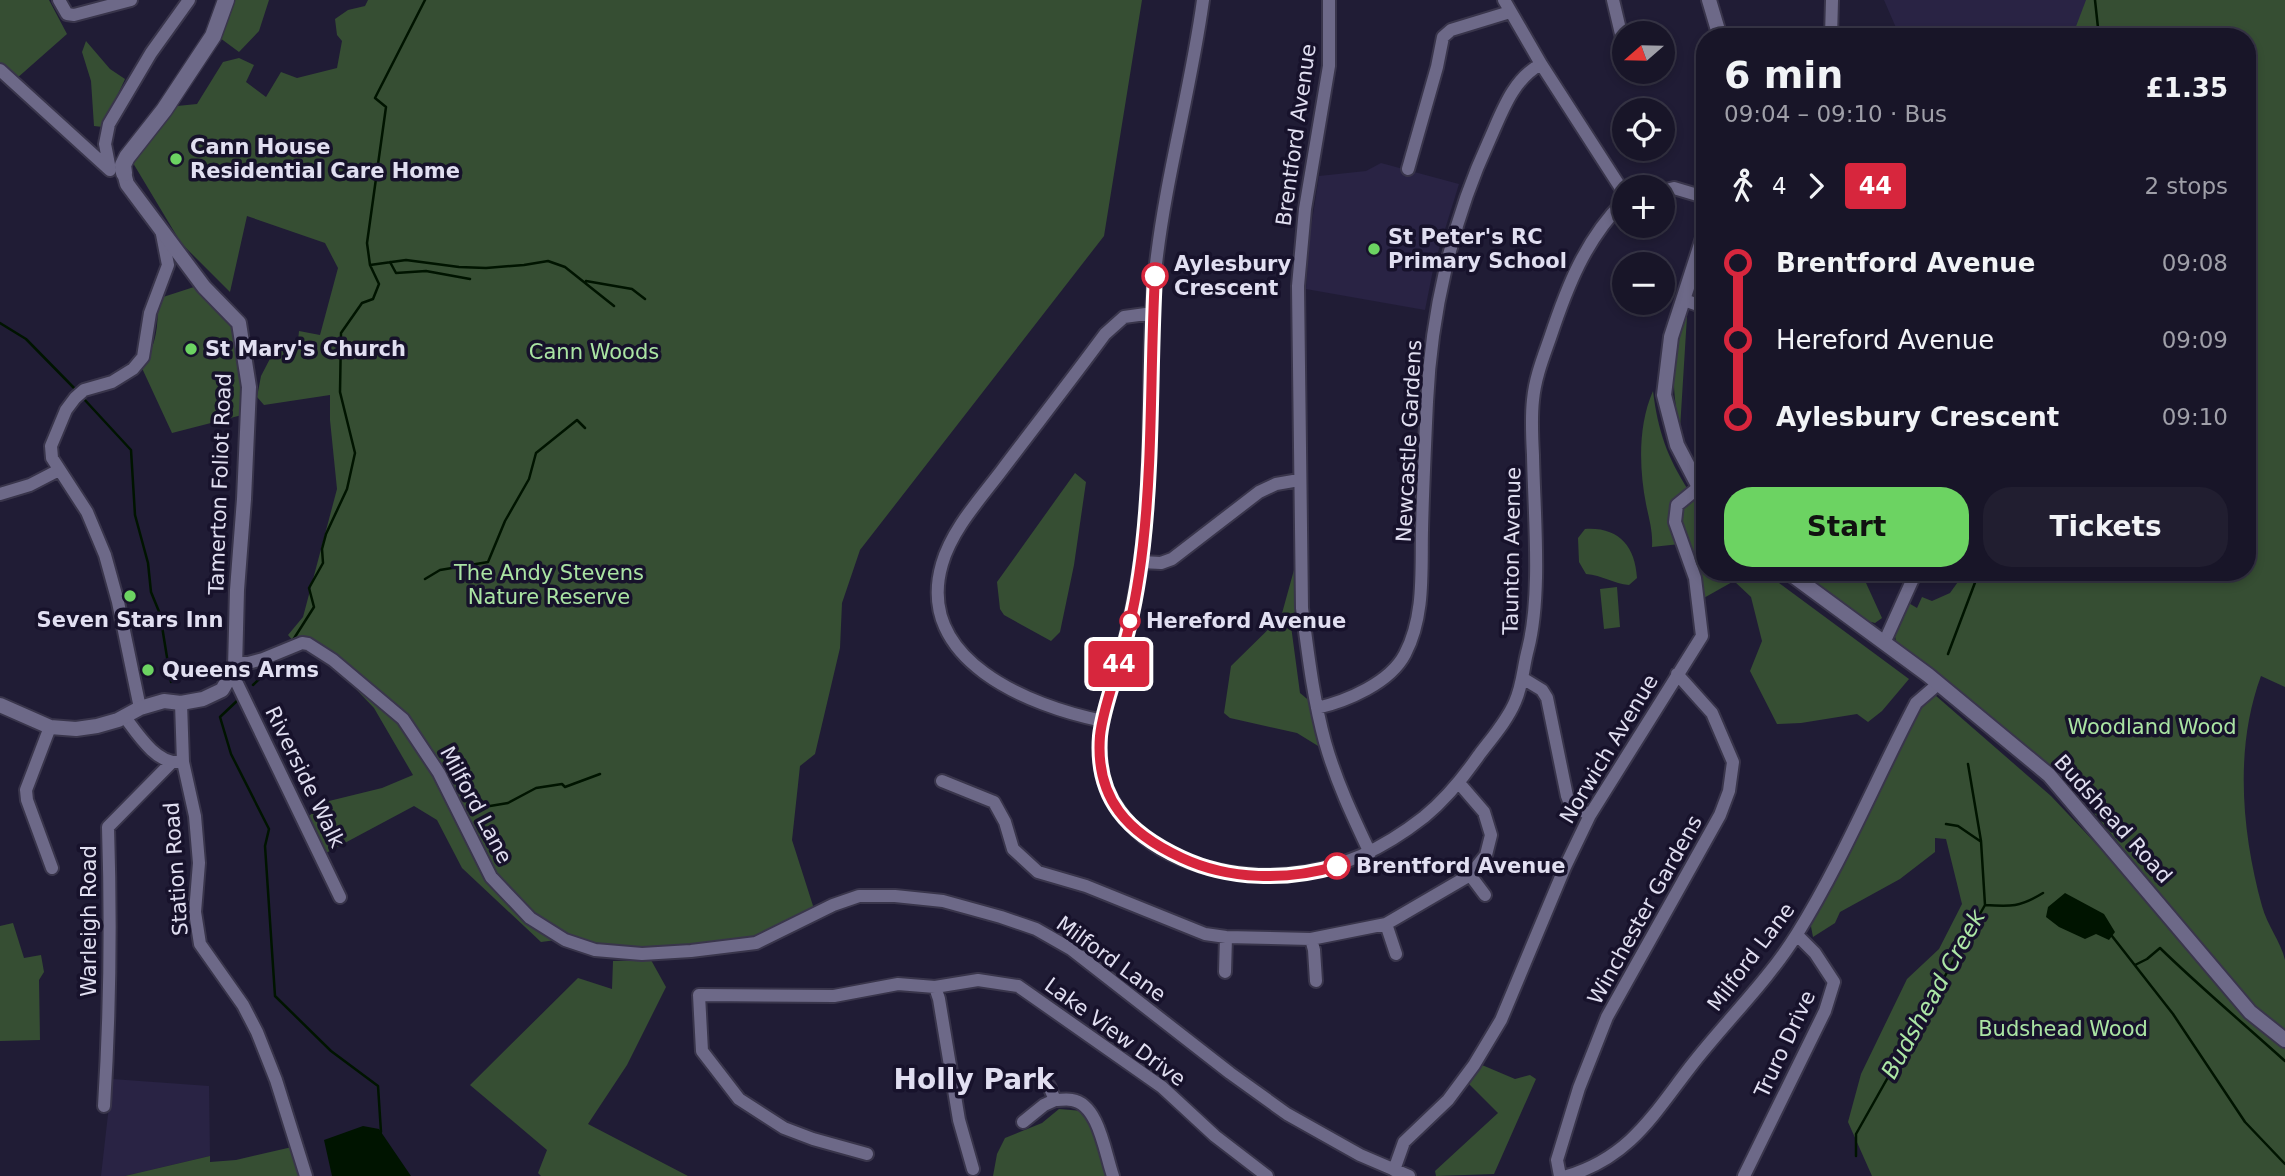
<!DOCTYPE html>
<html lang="en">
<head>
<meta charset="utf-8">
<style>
	body { margin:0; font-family:"DejaVu Sans",sans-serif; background:#211e30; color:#f1f3f6; height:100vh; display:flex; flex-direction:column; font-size:26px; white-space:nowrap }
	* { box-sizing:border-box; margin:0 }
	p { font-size:23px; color:#9f9fa8 }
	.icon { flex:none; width:38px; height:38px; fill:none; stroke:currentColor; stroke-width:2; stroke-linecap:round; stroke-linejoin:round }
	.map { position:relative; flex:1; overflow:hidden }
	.sheet { position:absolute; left:1696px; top:28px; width:560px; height:553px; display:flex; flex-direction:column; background:#181528; border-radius:28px; box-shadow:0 4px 10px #0003,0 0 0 2px #363445 }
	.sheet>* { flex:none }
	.badge { padding:0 14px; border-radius:5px; font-size:24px; line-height:46px }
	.needle { width:46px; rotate:250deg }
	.buttons { position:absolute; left:1612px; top:21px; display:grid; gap:14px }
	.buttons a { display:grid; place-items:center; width:63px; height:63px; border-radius:50%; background:#181528; box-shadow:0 4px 10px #0003,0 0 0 2px #363445; font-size:35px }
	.map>.badge { position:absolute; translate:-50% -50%; box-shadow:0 0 0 4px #fff }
	.legs { display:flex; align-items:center; gap:10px; height:77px; padding:0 28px; font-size:23px }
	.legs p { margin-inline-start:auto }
	.summary { display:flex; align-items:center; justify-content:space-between; height:119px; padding:0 28px }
	h1 { font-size:38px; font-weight:600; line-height:52px }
	.cta { display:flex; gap:14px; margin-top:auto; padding:14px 28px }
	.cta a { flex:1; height:80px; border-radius:28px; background:#6cd362; color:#111; font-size:28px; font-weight:600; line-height:80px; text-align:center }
	.cta a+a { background:#211e30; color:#f1f3f6 }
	ul { padding:0 28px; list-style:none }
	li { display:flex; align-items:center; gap:24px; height:77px; font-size:26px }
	li i { display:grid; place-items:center; width:10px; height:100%; margin:0 9px; background:currentColor }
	li i::after { content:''; width:18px; height:18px; margin:-9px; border:5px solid; border-radius:50%; background:#181528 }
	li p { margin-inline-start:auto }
	li:first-child i { background:linear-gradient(#0000 50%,currentColor 0) }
	li:last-child i { background:linear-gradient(currentColor 50%,#0000 0) }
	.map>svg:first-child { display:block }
	.built { fill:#292344 }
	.green { fill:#364e33 }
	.water { fill:#001400 }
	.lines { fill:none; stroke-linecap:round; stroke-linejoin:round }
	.stream { stroke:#001400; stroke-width:2.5 }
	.minor-casing { stroke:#39354b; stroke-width:16 }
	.tertiary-casing { stroke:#39354b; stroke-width:18 }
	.secondary-casing { stroke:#39354b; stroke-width:19 }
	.minor { stroke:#6d6988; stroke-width:12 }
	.tertiary { stroke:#6d6988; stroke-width:14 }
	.secondary { stroke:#6d6988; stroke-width:16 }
	.line-1-casing { stroke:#fff; stroke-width:16 }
	.line-1 { stroke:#d7263d; stroke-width:10 }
	.poi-dot { fill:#6cd362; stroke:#17122b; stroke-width:2.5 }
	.stop-1-dot { fill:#fff; stroke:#d7263d; stroke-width:3.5 }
	.labels { text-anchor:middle; stroke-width:7; stroke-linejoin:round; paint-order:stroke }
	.street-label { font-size:21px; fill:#e1dff1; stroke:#17122b }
	.poi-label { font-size:21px; font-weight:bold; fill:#e1dff1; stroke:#17122b; text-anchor:start }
	.stop-label { font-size:21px; font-weight:bold; fill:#e1dff1; stroke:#17122b; text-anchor:start }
	.park-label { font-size:21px; fill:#aae4a3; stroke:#17122b }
	.water-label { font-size:23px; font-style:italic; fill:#ace7a5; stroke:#17122b }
	.district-label { font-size:28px; font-weight:bold; fill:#e1dff1; stroke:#17122b }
</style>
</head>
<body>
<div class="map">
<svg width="2285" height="1176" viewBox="0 0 2285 1176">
	<rect width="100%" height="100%" fill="#201c35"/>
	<path class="built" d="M1884,0H2089L2086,37H1900Z
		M1381,163L1459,184L1434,265L1425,310L1306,289L1310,234L1319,176L1366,171Z
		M112,1079L209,1086L210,1156L125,1176H101Z"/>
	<path class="green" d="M0,0H49L67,34L16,79L0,64Z
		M229,0H269L259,31L239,52L216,35Z
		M368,0H1142L1104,236L860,550L842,603L840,648L815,754L800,766L792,840L815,912L755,941L656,952L617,948L564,939L541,942L462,868L437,820L414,806L326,853L306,818L329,801L382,788L413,775L374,708L323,655L301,650L288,635L303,617L337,489L330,420V395L264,405L257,397L261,376L274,351L297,350L299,331L320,335L338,268L325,243L247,216L230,292L181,243L133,163L177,106L197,104L223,62L239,58L254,65L246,82L266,97L281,72L297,78L337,68L342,41L337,35L335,19L348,10L365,6Z
		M2086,0H2285V687L2261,676C2234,749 2242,833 2262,906C2267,925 2281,942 2285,960C2285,978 2285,1015 2285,1035L2251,1005L2062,774L2037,759L1932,670L1896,642L1894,630L1907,602L1917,608L1922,597L1932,601L1950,593L1965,572H2247V37H2072Z
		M86,41L110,69L125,79L103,127L94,126L91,81L82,52Z
		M197,286C208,297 224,309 231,322C244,345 244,390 242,415L172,433L141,366C157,348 159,322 157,299Z
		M1687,316L1680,429C1671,386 1672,363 1682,320Z
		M1653,391C1658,431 1667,457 1689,491L1674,504L1680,544L1652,547C1653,531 1649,519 1646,504C1639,468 1638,425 1653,391Z
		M1075,473L1086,482L1074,565L1060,632L1051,641L1004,615L1000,609L997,582Z
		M1694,494L1704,508V572H1764L1909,679L1882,711L1868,722L1857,714L1801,723L1777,724L1750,671L1762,641L1751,597L1734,581L1702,599L1678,521L1679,507Z
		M1585,529C1619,527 1635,546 1637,578L1629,585C1614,584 1602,575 1586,574L1579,562L1578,538Z
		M1297,559L1300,617L1291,626L1300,693L1312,703L1323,749L1297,733L1230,718L1224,713L1231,666L1281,617Z
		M1802,572H1861L1882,618L1875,623L1867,621Z
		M1617,587L1620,627L1604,629L1600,589Z
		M1935,695L2051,796L2285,1044V1176H1872L1848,1122L1861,1074L1907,979L1939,949L1962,904L1946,839L1935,838V852L1900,879L1840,912L1835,923L1813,937L1809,916L1924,700Z
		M13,923L24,958L41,955L44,972L39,980L40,1040L0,1041V926Z
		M651,960L666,987L627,1065L588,1124L688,1176H541L538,1173L547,1150L470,1085L578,978L612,989L613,961Z
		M1482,1065L1515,1079L1530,1075L1536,1079L1494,1174L1436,1176L1435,1171L1498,1113L1466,1081Z
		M1059,1109L1083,1111L1093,1128L1108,1176H993L997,1154L1005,1138L1042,1123Z
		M292,1147L301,1176H125L210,1156V1162L236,1160Z"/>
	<path class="water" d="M2065,893L2104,914L2115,932L2109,940L2096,934L2085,939L2059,927L2046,917L2048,907Z
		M363,1126L379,1129L411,1176H332L324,1140Z"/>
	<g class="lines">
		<path class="stream" d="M2095,0L2099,37
			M390,262L396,273L426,271L470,279
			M370,265L406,260L459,267L486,268L524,265L548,261L565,267L614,306
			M586,281L632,289L645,299
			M0,323L26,339L76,390
			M83,398L131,450L135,515L148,563L151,592L160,614L171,682
			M2102,572L2107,576
			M1979,573L1989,572
			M425,579L440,570L488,562L505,521L529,479L536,453L577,420L585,428
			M293,640L314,607L309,588L323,563L322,549L326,534L347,489L355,453L340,392L341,333L362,303L373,299L379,284L370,265L367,243L386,107L375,98L425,0
			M1948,654L1979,572
			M253,685L276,663
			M239,699L220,717L231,754L269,829L265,846L275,996L331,1051L378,1086L381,1132
			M490,806L508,803L536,788L562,784L565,787L600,774
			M1946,824L1958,826L1980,841
			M1985,905C2011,907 2020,907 2043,893
			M2112,936L2173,1014L2245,1122L2285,1164
			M2135,965L2147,959L2160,948C2200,987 2243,1023 2285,1061
			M1856,1156V1134L1985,905L1981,841L1968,764"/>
		<g class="minor-casing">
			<path id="minor" d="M59,0L67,14L74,15L131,0
				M1203,0C1191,89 1166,175 1156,264C1145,361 1155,461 1141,559C1136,595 1128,631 1118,667C1112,690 1101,715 1100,739C1099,777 1105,794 1129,823C1166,866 1236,879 1290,874C1342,869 1383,849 1424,817C1446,799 1463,778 1479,755C1491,739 1507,721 1515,702C1523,684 1523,667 1528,649C1542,594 1534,513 1533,455C1532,437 1531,418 1533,400C1535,378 1543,358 1550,338C1567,287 1585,240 1624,201
				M1329,0V66L1305,209L1298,286L1302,608C1308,653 1313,698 1325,742C1336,781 1353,817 1370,853
				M1504,0L1541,64L1624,193
				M1613,0L1622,38
				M1831,37L1832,0
				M0,70L110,170
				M1408,169L1437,67L1443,37L1451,30L1510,12
				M110,170L105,144L109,124L151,53L189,0
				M1662,191L1674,188L1704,197
				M1684,300L1704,307
				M0,494L30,485L59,470
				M1141,562L1161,563L1172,559L1259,492L1276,484L1299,480
				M1884,643L1916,572
				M236,663H248L263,659L302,643L308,644L333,660L403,719L439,773L491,877L530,918L565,940L595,950L642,954L691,951L756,943L833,905L859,896H895L943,901L1001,917L1036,929L1071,949L1230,1073L1287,1114L1360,1155L1409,1176
				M233,675L340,897
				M1524,679L1542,690L1547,698L1567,796L1570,804L1590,815
				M181,703L183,762L195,816L199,863L195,912L200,944L243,1005L257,1032L276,1080L306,1176
				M140,708L118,602L105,555L87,512L52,458L51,446L66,410L75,398L84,390L112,382L133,369L143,357L150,313L168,265L161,229
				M1317,708C1347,701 1390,683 1405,654C1425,616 1421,571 1422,530C1423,487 1425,445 1427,402C1431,314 1452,221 1489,141C1502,112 1512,80 1541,64
				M124,716C137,733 156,764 179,762
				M1103,721C1029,706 914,660 942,564C952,529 981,498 1002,470C1036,425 1071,380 1105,334L1124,317L1153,313
				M50,727L26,790L27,800L52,868
				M942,781L994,802L1005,822L1013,849L1038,872L1086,886L1205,934L1226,937L1311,939L1386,924L1470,875L1486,855L1491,835L1484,812L1459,783
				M1470,875L1485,895
				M1386,924L1396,954
				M1311,939L1314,950L1316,981
				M1225,972L1226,937
				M935,987L939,999L959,1120L973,1169
				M1049,1086L1055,1100C1061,1100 1067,1099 1072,1100C1099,1104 1105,1154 1113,1176
				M104,1106C110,1013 111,920 108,827L171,763
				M1023,1122L1044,1105L1055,1100
				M867,1154L813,1139L784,1128L739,1099L702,1051L699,995L834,996L898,984L935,987L978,980L1018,986L1162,1087L1215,1136L1267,1176
				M1394,1170L1404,1142L1448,1100L1474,1065L1501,1020L1565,867L1590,815L1702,636L1695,578L1675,522L1677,505L1699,487
				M1560,1176L1557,1160L1579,1088L1607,1017L1720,815L1729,791L1733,762L1712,713L1677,674
				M1567,1176C1630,1157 1653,1115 1691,1066C1725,1022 1767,982 1797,934C1843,860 1876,779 1916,703L1938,684
				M1744,1176L1825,1011L1834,982L1815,953L1797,935"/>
		</g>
		<g class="tertiary-casing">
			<path id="tertiary" d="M1709,0L1720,37
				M1704,235L1671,337L1664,395L1677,445L1699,487L1704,492
				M1788,572L1928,675L2049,775L2250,1012L2285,1040
				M0,705L50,727L76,729L97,726L118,720L140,708L164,701L181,703L203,699L222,690L235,668L237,590L244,499L249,387L239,323L204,287L127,184L124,173"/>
		</g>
		<g class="secondary-casing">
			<path id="secondary" d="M124,173L123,165L127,157L164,110L213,36L226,0"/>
		</g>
		<use href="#minor" class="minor"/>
		<use href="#tertiary" class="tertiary"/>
		<use href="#secondary" class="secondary"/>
	</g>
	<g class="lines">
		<g class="line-1-casing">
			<path id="line-1" d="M1155,276C1150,365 1153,456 1143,545C1139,580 1133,616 1123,649C1116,677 1103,707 1100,736C1095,799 1128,833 1182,858C1229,880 1287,881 1337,866"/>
		</g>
		<use href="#line-1" class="line-1"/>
	</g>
	<g class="poi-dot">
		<circle cx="176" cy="159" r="7"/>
		<circle cx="1374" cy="249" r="7"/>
		<circle cx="191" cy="349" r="7"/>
		<circle cx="130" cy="596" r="7"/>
		<circle cx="148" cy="670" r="7"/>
	</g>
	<g class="stop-1-dot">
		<circle cx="1155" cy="276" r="12"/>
		<circle cx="1130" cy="621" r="9"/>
		<circle cx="1337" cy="866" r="12"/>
	</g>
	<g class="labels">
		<g class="street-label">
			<text transform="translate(1296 135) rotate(-82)" y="7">Brentford Avenue</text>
			<text transform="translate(1409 441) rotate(-87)" y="7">Newcastle Gardens</text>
			<text transform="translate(220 484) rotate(-88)" y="7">Tamerton Foliot Road</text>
			<text transform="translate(1512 551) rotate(-89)" y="7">Taunton Avenue</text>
			<text transform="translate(1609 749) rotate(-59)" y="7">Norwich Avenue</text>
			<text transform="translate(305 777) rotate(64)" y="7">Riverside Walk</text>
			<text transform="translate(476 805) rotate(62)" y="7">Milford Lane</text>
			<text transform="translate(2113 819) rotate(48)" y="7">Budshead Road</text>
			<text transform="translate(176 869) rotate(-94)" y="7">Station Road</text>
			<text transform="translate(1645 910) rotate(-61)" y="7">Winchester Gardens</text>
			<text transform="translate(89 921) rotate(-90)" y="7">Warleigh Road</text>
			<text transform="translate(1751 957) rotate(-53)" y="7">Milford Lane</text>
			<text transform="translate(1111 959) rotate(36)" y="7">Milford Lane</text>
			<text transform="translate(1115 1032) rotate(36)" y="7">Lake View Drive</text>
			<text transform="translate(1785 1044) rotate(-65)" y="7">Truro Drive</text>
		</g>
		<g class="poi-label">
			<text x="190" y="154">Cann House<tspan x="190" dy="24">Residential Care Home</tspan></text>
			<text x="1388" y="244">St Peter's RC<tspan x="1388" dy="24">Primary School</tspan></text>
			<text x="205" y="356">St Mary's Church</text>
			<text x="130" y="627" text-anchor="middle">Seven Stars Inn</text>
			<text x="162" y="677">Queens Arms</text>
		</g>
		<g class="stop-label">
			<text x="1174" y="271">Aylesbury<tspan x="1174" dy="24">Crescent</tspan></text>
			<text x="1146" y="628">Hereford Avenue</text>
			<text x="1356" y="873">Brentford Avenue</text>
		</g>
		<g class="park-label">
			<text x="594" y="359">Cann Woods</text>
			<text x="549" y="580">The Andy Stevens<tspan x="549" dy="24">Nature Reserve</tspan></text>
			<text x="2152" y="734">Woodland Wood</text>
			<text x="2063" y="1036">Budshead Wood</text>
		</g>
		<g class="water-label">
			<text transform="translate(1933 994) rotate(-61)" y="8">Budshead Creek</text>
		</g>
		<g class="district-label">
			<text x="974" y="1089">Holly Park</text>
		</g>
	</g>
</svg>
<div class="buttons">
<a><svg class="needle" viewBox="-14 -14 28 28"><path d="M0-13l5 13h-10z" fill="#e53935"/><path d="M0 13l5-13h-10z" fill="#9f9fa8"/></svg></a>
<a><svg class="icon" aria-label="locate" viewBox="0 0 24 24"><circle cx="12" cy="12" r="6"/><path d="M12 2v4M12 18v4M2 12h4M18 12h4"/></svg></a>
<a>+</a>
<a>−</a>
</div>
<b class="badge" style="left:1119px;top:664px;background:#d7263d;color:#fff">44</b>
<section class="sheet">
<div class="summary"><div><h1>6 min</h1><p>09:04 – 09:10 · Bus</p></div><b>£1.35</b></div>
<div class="legs"><svg class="icon" aria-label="walk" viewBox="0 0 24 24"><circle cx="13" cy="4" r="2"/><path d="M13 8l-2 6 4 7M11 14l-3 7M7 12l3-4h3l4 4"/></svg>4<svg class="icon" aria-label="forward" viewBox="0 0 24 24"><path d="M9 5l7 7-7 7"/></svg><b class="badge" style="background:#d7263d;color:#fff">44</b><p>2 stops</p></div>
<ul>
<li><i style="color:#d7263d"></i><b>Brentford Avenue</b><p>09:08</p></li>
<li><i style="color:#d7263d"></i><span>Hereford Avenue</span><p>09:09</p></li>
<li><i style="color:#d7263d"></i><b>Aylesbury Crescent</b><p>09:10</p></li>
</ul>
<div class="cta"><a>Start</a><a>Tickets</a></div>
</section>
</div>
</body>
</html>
